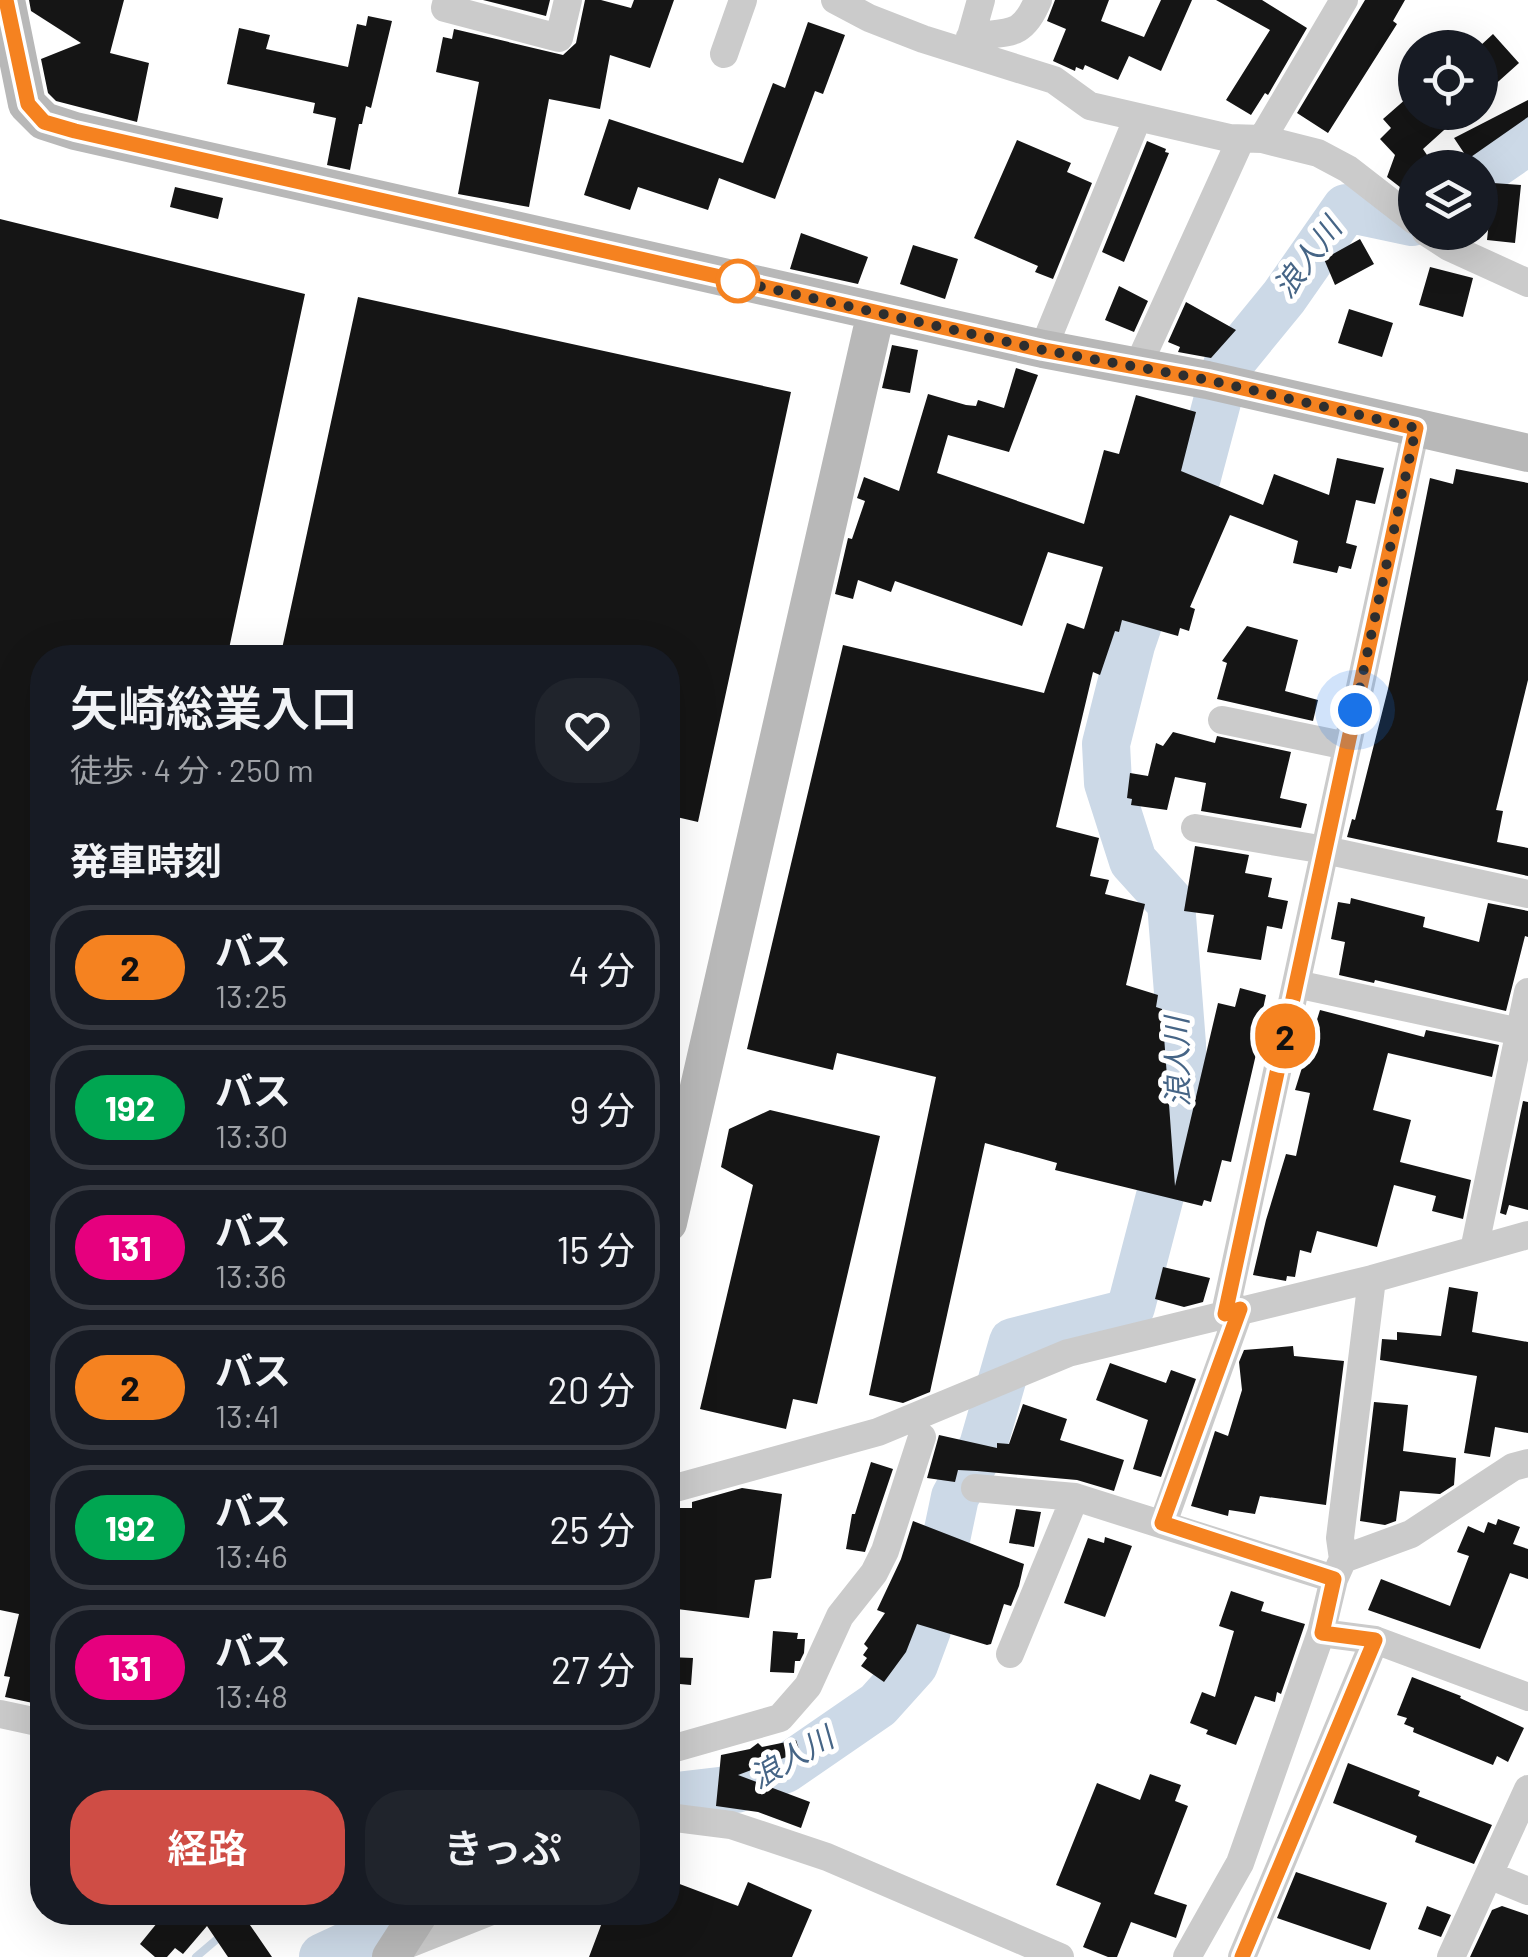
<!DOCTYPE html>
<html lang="ja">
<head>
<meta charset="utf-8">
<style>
	body { margin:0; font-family:Barlow,"Noto Sans JP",sans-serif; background:#20242c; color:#f1f3f6; height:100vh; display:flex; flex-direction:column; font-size:38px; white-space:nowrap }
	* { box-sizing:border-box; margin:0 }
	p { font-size:32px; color:#9ea1a6 }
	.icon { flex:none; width:55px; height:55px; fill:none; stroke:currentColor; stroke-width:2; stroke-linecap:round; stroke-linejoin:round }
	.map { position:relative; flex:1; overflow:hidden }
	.sheet { position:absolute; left:30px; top:645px; width:650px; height:1280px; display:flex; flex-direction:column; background:#171b24; border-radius:40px; box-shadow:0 10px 40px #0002 }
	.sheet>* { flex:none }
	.badge { padding:0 20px; border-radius:32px; font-size:35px; line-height:65px }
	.buttons { position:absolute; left:1398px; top:30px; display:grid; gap:20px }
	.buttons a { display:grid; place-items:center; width:100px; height:100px; border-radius:50%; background:#171b24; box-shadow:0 10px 40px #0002; font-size:50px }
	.you { position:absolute; width:50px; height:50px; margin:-25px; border:8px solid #fff; border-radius:50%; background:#1a73e8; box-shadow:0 0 0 15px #1a73e833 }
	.map>.badge { position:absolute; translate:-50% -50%; box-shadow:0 0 0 5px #fff }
	h2 { padding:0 40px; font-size:38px; line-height:90px }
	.round { display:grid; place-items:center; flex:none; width:105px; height:105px; border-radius:40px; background:#20242c }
	.summary { display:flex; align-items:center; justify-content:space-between; height:170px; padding:0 40px }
	h1 { font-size:48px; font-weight:600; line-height:75px }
	.primary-button { display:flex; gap:20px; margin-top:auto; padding:20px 40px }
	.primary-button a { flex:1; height:115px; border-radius:40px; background:#cf4d45; color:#fff; font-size:40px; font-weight:600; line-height:115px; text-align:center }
	.primary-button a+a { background:#20242c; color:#f1f3f6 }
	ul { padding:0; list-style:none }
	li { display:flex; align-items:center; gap:30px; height:125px; margin:0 20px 15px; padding:0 20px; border:5px solid #363941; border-radius:40px }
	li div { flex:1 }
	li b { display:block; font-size:38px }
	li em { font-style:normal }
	li .badge { min-width:110px; font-weight:700; text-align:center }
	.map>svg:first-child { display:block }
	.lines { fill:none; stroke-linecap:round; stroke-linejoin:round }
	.stream { stroke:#ccd9e7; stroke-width:8 }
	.river { stroke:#ccd9e7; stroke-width:48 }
	.building { fill:#151515 }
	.street { stroke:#cbcbcb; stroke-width:28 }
	.secondary { stroke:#b8b8b8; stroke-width:38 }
	.line-casing { stroke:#fff; stroke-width:22 }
	.line { stroke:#f58220; stroke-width:15 }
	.walk { stroke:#2e2e2e; stroke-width:10; stroke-dasharray:0 18 }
	.stop-dot { fill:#fff; stroke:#f58220; stroke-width:5 }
	.labels { text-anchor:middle; stroke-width:10; stroke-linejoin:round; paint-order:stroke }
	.water-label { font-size:30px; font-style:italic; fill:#466586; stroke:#fff }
</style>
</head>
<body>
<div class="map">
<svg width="1528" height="1957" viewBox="0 0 1528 1957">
	<rect width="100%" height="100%" fill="#fff"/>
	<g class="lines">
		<path class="stream" d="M237,1921L265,1912
			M196,1957L223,1934"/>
		<path class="river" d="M1480,174L1528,141
			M668,1797L736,1789L785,1769L878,1705L914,1665L927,1630L955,1497L983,1446L1013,1342L1120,1315L1131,1307L1184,1104L1182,1044L1171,903L1133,861L1108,783L1106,744L1131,645L1155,575L1197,477L1226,368L1284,297L1346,208L1412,222L1415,220
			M323,1957L420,1912"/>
	</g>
	<path class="building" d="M29,0H124L110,53L149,63L137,122L56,101L48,93L41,59L81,43L31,11Z
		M483,0H550L546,16Z
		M585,0H601L631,8L634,0H674L650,68L610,55L600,109L549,99L529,207L458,194L479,82L436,72L443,37L452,39L454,29L563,55L576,43Z
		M1055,0H1109L1101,21L1144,37L1161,0H1192L1161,71L1129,56L1118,80L1085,65L1083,70L1076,67L1075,71L1053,61L1066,29L1047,21Z
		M1216,0H1262L1307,28L1268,95L1265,93L1251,115L1226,100L1270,30Z
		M1365,0H1405L1393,21L1397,24L1328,133L1297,113Z
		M368,16L392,21L371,108L366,106L362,124H359L350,170L327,165L336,118L313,113L315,103L227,84L239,28L270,35L266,49L348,67L357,24L366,26Z
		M808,22L845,35L823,94L815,91L775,199L719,178L708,210L638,187L630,210L584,195L609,119L743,163L773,83L785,88Z
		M1493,34L1519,63L1480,98V46Z
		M1415,91V112H1464L1423,149L1427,155L1415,166V188L1409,194L1387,177L1395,155L1380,139L1391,128L1383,119Z
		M1528,100V117L1468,159L1454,138Z
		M1017,140L1071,163L1067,172L1092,183L1053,279L1035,272L1038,266L974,238Z
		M1147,141L1166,149L1165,152L1169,153L1124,262L1102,252Z
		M1493,183L1521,185L1515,243L1487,240Z
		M175,187L223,198L218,219L170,207Z
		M0,219L305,294L227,658H42V1705L5,1697L10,1677L4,1676L19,1614L0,1610Z
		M801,233L868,257L858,284L790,269Z
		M1360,239L1374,264L1335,285L1324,259Z
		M913,245L958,259L945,299L900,284Z
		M1430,267L1473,278L1463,317L1419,305Z
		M1119,286L1148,301L1134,332L1105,320Z
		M358,297L791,392L698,822L668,815V658H280Z
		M1186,302L1236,330L1211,358L1178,352L1180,347L1168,342Z
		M1349,309L1393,323L1382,357L1338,343Z
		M892,345L918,350L910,393L882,388Z
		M1016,368L1038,375L1009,452L948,435L937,473L1084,524L1104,450L1119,454L1136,395L1196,412L1181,471L1263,505L1274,474L1329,495L1337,458L1384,468L1375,504L1356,500L1346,543L1357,546L1351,569L1339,566L1337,573L1293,563L1298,541L1230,515L1190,607L1195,609L1189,631L1180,628L1178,636L1122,620L1119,632L1115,631L1100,675L1093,672L1056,827L1099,838L1090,876L1109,880L1105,894L1145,904L1126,985L1158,995L1156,1007L1162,1009L1175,1186L1218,1003L1235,1007L1240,988L1266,995L1260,1023L1263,1024L1231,1162L1222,1160L1211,1202L1204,1200L1202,1206L1055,1170L1057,1163L985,1143L930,1392L903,1403L869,1395L936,1077L837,1053L833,1070L747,1049L843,645L1044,693L1067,623L1084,629L1103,567L1048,552L1022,626L895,581L891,592L858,580L853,599L835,594L848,538L852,539L865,501L857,498L864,477L899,491L928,394L966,405L976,406L978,400L1004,408Z
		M1456,469L1528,483V680L1496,810L1503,811L1497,842L1528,848V876L1347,837L1352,819L1355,820L1388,689L1430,478L1453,484Z
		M1247,626L1298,640L1285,691L1318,700L1313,721L1217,699L1227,663L1222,661Z
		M1173,732L1215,743L1217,736L1291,752L1280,798L1307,804L1301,828L1201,811L1206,783L1175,777L1167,810L1131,805L1132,799L1127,798L1130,773L1148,776L1156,743L1163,746Z
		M1195,846L1249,855L1245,873L1272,878L1268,897L1288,901L1282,929L1267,926L1261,960L1207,952L1214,915L1184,911Z
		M1351,898L1425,917L1423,927L1479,942L1488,903L1528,911V937L1525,936L1506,1011L1375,980L1374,983L1339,975L1345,942L1331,939L1338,902L1350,904Z
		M1320,1010L1424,1037L1426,1030L1499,1045L1492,1077L1388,1053L1373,1110L1411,1120L1400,1162L1471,1180L1463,1219L1432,1211L1436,1196L1394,1185L1377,1247L1317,1231L1311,1253L1300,1250L1295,1277L1287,1276L1286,1281L1253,1275L1266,1220L1286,1154L1296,1156L1310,1093L1295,1090Z
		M1523,1101L1528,1102V1210L1509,1205L1506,1215L1500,1213Z
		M770,1110L880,1136L817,1404L793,1399L786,1429L700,1409L753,1185L721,1167L729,1129Z
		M1163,1267L1210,1278L1203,1302L1184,1307L1155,1299Z
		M1449,1287L1478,1292L1472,1332L1528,1342V1433L1495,1427L1490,1457L1464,1453L1477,1376L1380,1360L1382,1339L1397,1340V1332L1441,1336Z
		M1293,1346L1294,1356L1344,1361L1326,1505L1260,1496L1255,1514L1229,1510L1228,1516L1191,1506L1215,1431L1228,1436L1242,1390L1239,1362L1244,1350Z
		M1110,1363L1166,1383L1171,1370L1196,1379L1161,1477L1133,1469L1148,1420L1096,1400Z
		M1374,1402L1408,1405L1403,1451L1456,1458L1454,1485L1440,1494L1400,1491L1396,1521L1385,1525L1360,1521Z
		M1023,1404L1067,1419L1060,1440L1124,1460L1114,1491L1077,1480L977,1471L958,1470L955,1482L927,1478L939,1435L997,1448V1443L1009,1444Z
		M871,1462L893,1469L865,1552L846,1549L852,1514H855Z
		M742,1488L782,1494L771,1578L755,1580L749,1618L677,1609V1599L672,1598L677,1508H692V1502Z
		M1016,1509L1041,1512L1034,1547L1009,1543Z
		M1498,1519L1520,1527L1513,1544L1528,1549V1579L1510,1573L1480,1649L1368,1610L1381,1579L1450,1606L1469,1556L1457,1552L1468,1526L1484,1533L1488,1522L1496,1525Z
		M913,1521L1024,1564L1019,1586L1011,1606L1004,1604L991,1644L987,1645L917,1624L906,1652L884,1682L861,1666L867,1658L863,1655L868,1648L864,1644L885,1613L877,1610L901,1559Z
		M1105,1537L1132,1546L1105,1617L1064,1603L1088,1538L1104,1543Z
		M1231,1591L1264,1602L1261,1611L1305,1624L1281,1694L1277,1692L1275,1702L1255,1696L1236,1745L1206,1734L1208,1730L1190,1723L1202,1692L1215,1697L1234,1631L1219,1626Z
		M773,1631L798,1633L797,1639H805L804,1653L800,1661H795L794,1673L770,1672Z
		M668,1657L693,1658L691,1685L668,1683Z
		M1412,1677L1461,1696L1460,1698L1524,1728L1508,1762L1497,1756L1493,1765L1413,1732L1414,1728L1404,1724L1407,1718L1397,1715Z
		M796,1740L800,1752L738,1775L810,1802L801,1828L758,1812L716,1806L721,1755L750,1749L758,1743L762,1747Z
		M1348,1763L1420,1791L1418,1796L1492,1825L1474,1864L1415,1842L1417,1836L1333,1803Z
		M1150,1774L1181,1785L1175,1801L1188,1806L1154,1894L1187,1905L1176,1938L1131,1922L1117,1957H1108L1083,1947L1101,1903L1056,1885L1097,1783L1140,1800Z
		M1296,1872L1387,1903L1370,1950L1277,1918Z
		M748,1882L812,1910L792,1957H589L606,1912H668V1886L675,1889L677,1883L738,1906Z
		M1427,1906L1451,1915L1441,1937L1418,1929Z
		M1502,1906L1528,1915V1957H1470L1492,1910Z
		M166,1912H241L272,1957H228L207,1926L183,1954L175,1948L167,1957H155L140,1944Z"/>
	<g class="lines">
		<path class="street" d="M447,0L445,8L559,38L568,0
			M835,0L869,18L923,39L1054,80L1090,106L1229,138L1262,139L1318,153L1348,169L1415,221
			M970,37C1008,31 1022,39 1038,0
			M967,50L981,0
			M724,54L743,0
			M1262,139L1344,0
			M1426,232L1449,247L1528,283
			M1043,349L1138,117
			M1137,368L1241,139
			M1222,720L1347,746
			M1195,828L1325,850L1528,894
			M1296,984L1520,1032
			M1474,1250L1528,992
			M1225,1313L1416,428
			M975,1488L1075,1497L1334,1579
			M668,1490L878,1432L1068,1353L1372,1279L1528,1235
			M1163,1523L1240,1309
			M1343,1559L1411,1534L1513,1467L1528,1463
			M1321,1633L1375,1640L1528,1697
			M1010,1654L1075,1497
			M0,1714L42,1723
			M668,1750L780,1718L808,1686L840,1616L874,1573L885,1551L922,1437
			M668,1817L731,1825L827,1857L1060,1957
			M1489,1875L1528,1891
			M396,1949L489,1912
			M1187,1957L1240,1863L1321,1633L1334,1579L1343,1559L1340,1538L1372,1279
			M1242,1957L1375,1640
			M1451,1957L1528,1789"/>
		<path class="secondary" d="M6,0L27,104L44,121L75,131L1043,349L1207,380L1528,453
			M668,1223L876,312
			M391,1957L420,1912"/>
	</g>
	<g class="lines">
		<g class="line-casing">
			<path id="line" d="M6,0L28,104L44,122L75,131L1043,350L1208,380L1416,428L1225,1314L1240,1309L1162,1523L1334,1579L1322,1633L1375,1640L1242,1957"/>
		</g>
		<use href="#line" class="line"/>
		<path class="walk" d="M738,281L723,278L1043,350L1208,380L1416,428L1355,710"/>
	</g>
	<circle class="stop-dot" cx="738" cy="281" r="20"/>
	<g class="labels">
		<g class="water-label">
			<text transform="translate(1308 258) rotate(-53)" y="10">浪人川</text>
			<text transform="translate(1178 1062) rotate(-91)" y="10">浪人川</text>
			<text transform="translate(792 1758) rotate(-30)" y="10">浪人川</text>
		</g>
	</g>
</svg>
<div class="buttons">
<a><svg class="icon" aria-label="locate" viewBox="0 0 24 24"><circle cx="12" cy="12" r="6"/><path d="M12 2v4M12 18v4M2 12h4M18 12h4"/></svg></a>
<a><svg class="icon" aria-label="layers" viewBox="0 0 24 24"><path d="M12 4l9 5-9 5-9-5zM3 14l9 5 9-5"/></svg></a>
</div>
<div class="you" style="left:1355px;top:710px"></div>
<b class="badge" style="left:1285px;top:1036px;background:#f58220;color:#111">2</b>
<section class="sheet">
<div class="summary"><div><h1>矢崎総業入口</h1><p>徒歩 · 4 分 · 250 m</p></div><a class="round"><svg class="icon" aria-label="heart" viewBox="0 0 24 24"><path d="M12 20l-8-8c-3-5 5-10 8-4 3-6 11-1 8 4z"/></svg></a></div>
<h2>発車時刻</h2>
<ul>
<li><span class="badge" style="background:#f58220;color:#111">2</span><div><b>バス</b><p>13:25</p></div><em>4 分</em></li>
<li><span class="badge" style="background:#00a651;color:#fff">192</span><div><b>バス</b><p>13:30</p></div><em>9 分</em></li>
<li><span class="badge" style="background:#e6007e;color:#fff">131</span><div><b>バス</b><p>13:36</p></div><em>15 分</em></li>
<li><span class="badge" style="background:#f58220;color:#111">2</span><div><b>バス</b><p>13:41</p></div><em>20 分</em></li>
<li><span class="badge" style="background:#00a651;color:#fff">192</span><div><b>バス</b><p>13:46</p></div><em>25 分</em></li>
<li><span class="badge" style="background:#e6007e;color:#fff">131</span><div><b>バス</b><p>13:48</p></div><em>27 分</em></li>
</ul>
<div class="primary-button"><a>経路</a><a>きっぷ</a></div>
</section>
</div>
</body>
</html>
